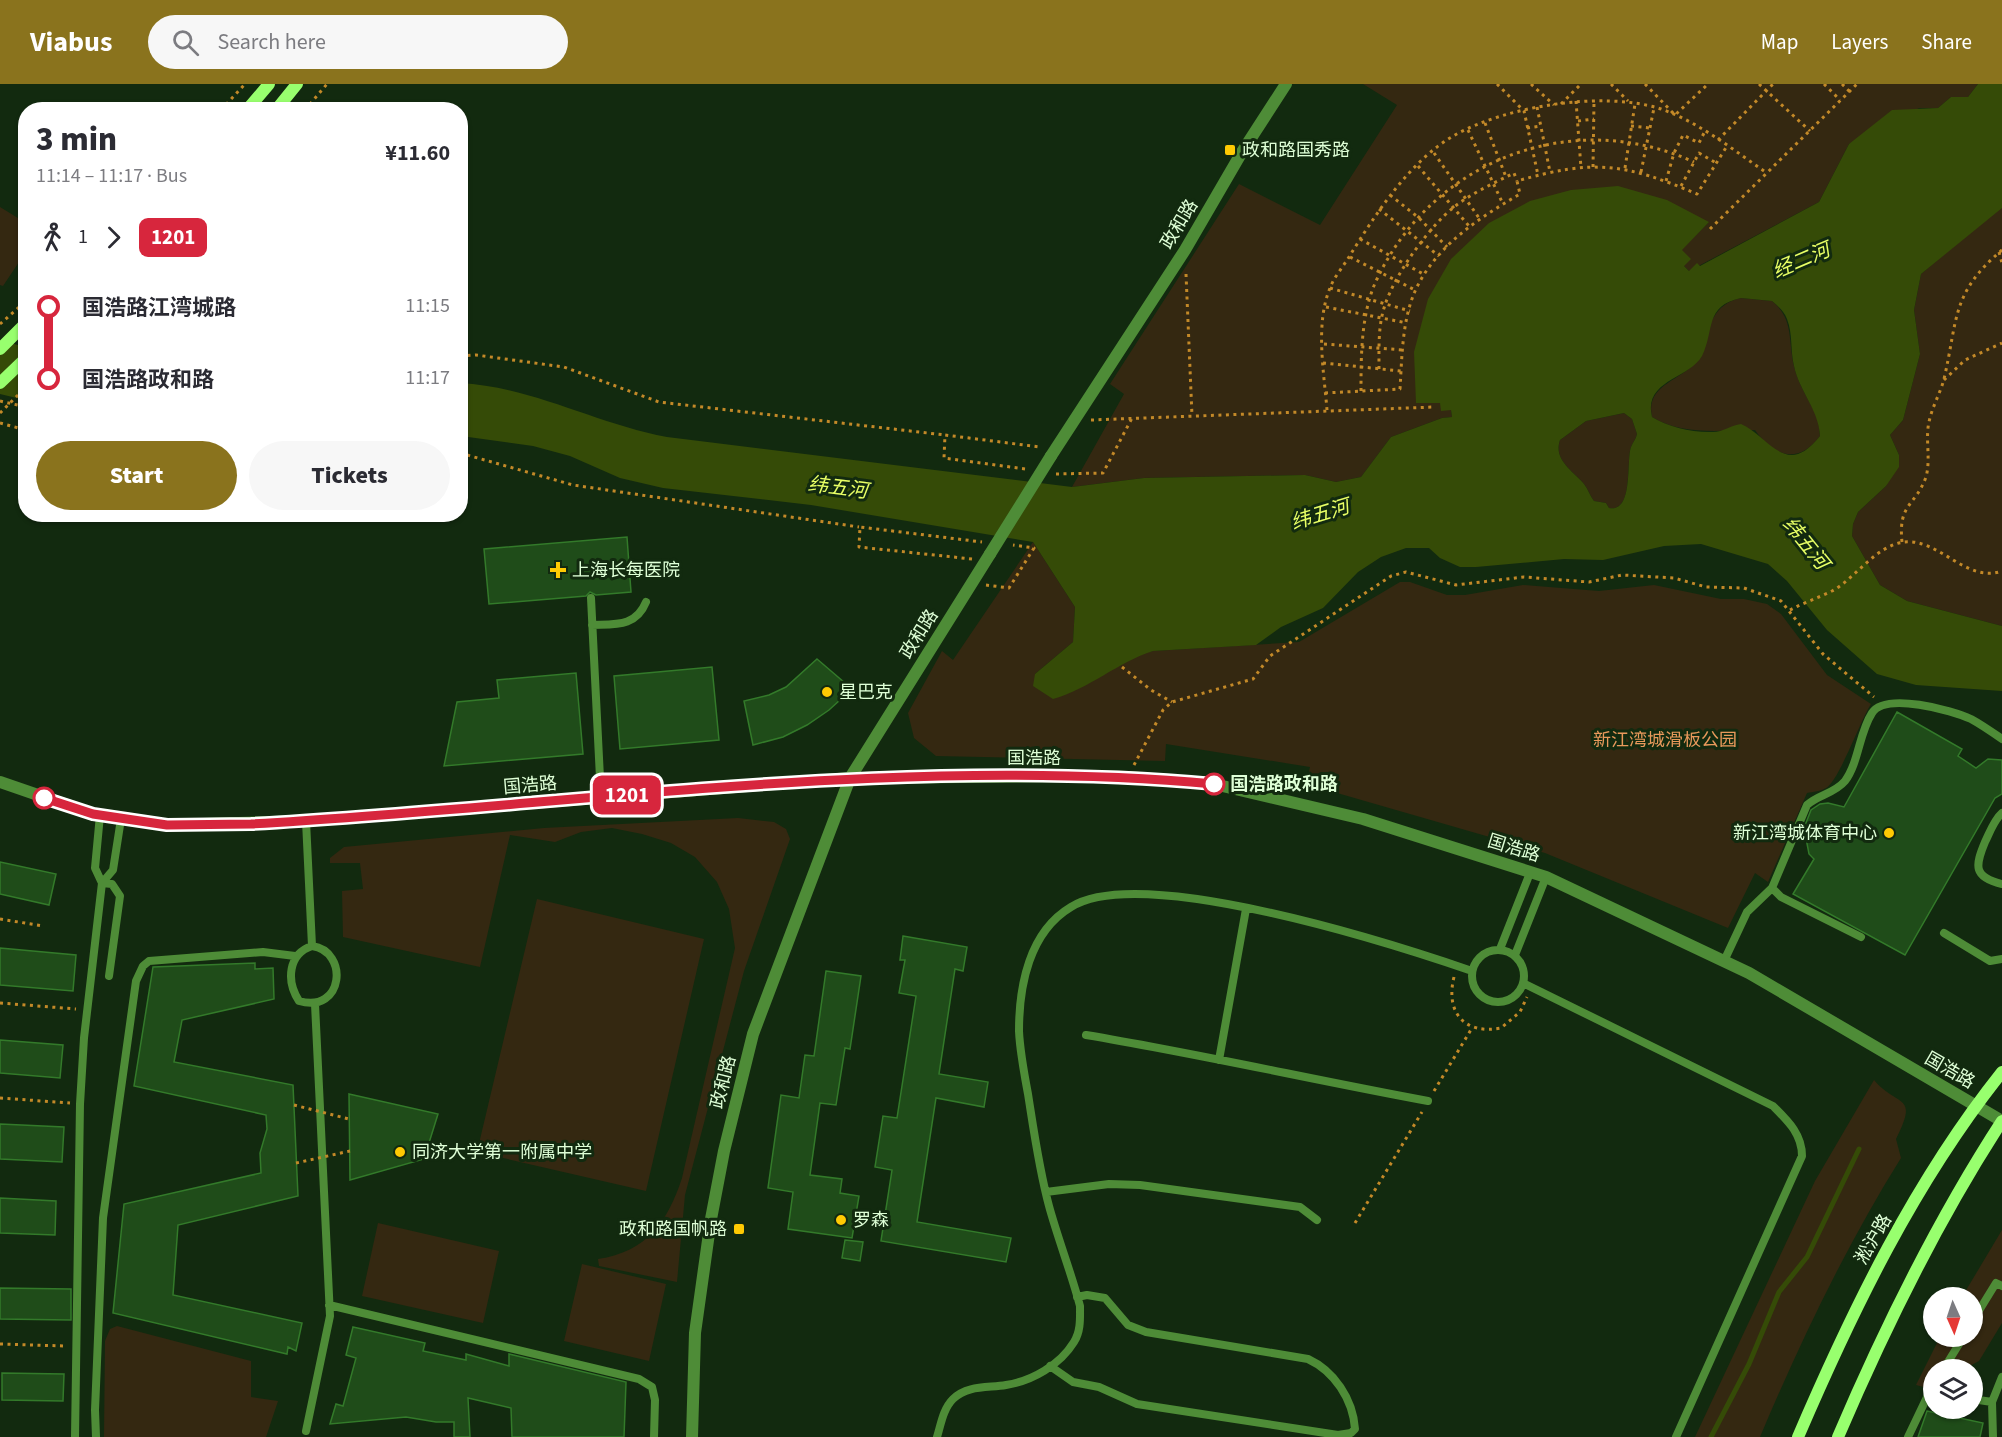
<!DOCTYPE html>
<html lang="en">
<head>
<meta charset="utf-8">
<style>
	body { margin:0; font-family:"Source Sans 3","Noto Sans SC",sans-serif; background:#f7f7f7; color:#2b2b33; height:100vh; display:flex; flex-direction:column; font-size:22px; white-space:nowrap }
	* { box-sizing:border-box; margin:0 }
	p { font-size:20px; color:#7c7c81 }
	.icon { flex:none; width:33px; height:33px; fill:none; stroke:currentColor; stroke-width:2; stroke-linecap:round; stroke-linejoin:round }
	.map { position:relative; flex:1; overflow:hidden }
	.sheet { position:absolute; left:18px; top:18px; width:450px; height:420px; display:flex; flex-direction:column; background:#fff; border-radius:24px; box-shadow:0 2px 4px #0004 }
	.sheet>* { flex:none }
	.badge { padding:0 12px; border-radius:9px; font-size:21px; line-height:39px }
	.needle { width:39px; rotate:177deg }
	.tools { position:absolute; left:1923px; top:1203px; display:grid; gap:12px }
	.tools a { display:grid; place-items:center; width:60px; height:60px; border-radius:50%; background:#fff; box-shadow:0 2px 4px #0004; font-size:30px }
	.map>.badge { position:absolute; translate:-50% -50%; box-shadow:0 0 0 3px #fff }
	.legs { display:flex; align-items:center; gap:9px; height:66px; padding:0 18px; font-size:20px }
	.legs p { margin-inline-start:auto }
	.head { display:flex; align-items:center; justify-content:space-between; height:102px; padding:0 18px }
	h1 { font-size:33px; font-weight:800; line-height:45px }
	.primary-button { display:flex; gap:12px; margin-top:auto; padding:12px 18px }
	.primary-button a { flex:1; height:69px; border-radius:36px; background:#8a731d; color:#fff; font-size:24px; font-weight:800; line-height:69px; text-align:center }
	.primary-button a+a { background:#f7f7f7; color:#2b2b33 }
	ul { padding:0 18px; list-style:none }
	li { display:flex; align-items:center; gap:21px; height:72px; font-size:22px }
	li i { display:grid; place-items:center; width:9px; height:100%; margin:0 8px; background:currentColor }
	li i::after { content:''; width:15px; height:15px; margin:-8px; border:4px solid; border-radius:50%; background:#fff }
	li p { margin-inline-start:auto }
	li:first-child i { background:linear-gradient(#0000 50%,currentColor 0) }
	li:last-child i { background:linear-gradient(currentColor 50%,#0000 0) }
	header { display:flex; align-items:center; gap:36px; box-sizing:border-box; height:84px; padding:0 30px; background:#8a731d; color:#fff }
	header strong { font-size:28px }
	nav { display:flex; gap:33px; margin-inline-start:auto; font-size:21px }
	.search { width:420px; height:54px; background:#f7f7f7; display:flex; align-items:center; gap:15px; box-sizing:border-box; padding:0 21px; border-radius:33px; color:#7c7c81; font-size:22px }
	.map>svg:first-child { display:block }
	.green { fill:#342811 }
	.water { fill:#354b07; fill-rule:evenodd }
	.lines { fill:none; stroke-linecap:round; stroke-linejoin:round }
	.stream { stroke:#354b07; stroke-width:5 }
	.building { fill:#1f4c19; stroke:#337a2a; stroke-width:1.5 }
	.path { stroke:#c38928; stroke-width:3; stroke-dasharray:3 4.5; stroke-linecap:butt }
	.lane { stroke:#4e8c37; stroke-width:8 }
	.street { stroke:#4e8c37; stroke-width:12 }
	.secondary { stroke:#98ff6e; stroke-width:12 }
	.path-bridge { stroke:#c38928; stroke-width:3; stroke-dasharray:3 4.5; stroke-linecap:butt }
	.street-bridge { stroke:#4e8c37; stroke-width:12 }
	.line-1-casing { stroke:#fff; stroke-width:14 }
	.line-1 { stroke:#d7263d; stroke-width:9 }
	.poi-dot { fill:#ffca03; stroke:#122a0f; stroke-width:2 }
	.stop-1-dot { fill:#fff; stroke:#d7263d; stroke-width:3 }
	.labels { text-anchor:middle; stroke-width:6; stroke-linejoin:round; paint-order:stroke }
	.poi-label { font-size:18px; fill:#dfffd7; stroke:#122a0f; text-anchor:start }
	.street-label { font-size:18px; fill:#dfffd7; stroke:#122a0f }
	.park-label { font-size:18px; fill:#e8995b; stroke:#122a0f }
	.stop-label { font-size:18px; font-weight:bold; fill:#dfffd7; stroke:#122a0f; text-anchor:start }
	.water-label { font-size:20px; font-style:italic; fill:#e8ff65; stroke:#122a0f }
</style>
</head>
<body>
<header>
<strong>Viabus</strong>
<div class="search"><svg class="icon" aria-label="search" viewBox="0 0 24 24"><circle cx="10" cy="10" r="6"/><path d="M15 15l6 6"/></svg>Search here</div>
<nav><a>Map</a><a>Layers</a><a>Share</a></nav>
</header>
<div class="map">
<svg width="2002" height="1353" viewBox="0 0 2002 1353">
	<rect width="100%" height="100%" fill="#122a0f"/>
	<path class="green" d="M1363,0H1978L1968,13H1951L1938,24H1919L1849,60L1819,118L1689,187L1684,182L1681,166L1709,138L1440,319L1451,326L1452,333L1442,334L1391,353L1361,393L1336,398L1305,391L1144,394L1072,403L1124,310L1110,300L1239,100L1320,141L1397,21Z
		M0,123L26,139L25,169L3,202L0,201Z
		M2000,123L2002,124V542L1907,517L1880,501L1852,452L1853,440L1858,428L1886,402L1899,371L1890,351L1903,336L1920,270L1914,226L1921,190Z
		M1741,214L1772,217C1794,235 1788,256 1794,282C1798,300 1810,318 1818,334L1820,352C1798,381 1774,373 1755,346C1720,346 1683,352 1652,333C1645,302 1679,297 1695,279C1698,276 1699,270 1701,266C1709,243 1713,220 1741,214Z
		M1624,329L1632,335L1637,350C1636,355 1633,358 1631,363C1626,376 1634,429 1609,424L1606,419L1594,417C1590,412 1588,405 1584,400C1573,387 1553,376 1560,356L1586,337Z
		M1033,458L1075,523L1073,558L1035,590L1153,567L1299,558L1400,498H1410L1447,511H1465L1523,501L1599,507L1654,501L1721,515H1744L1767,520L1781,530L1827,591L1871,620C1860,637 1839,697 1826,704C1821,707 1813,708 1807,709L1768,798L1755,789L1728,844L1545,769L1306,700L1310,683L1166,660L1165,677L936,672L914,654L908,629L942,567L953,576Z
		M738,734L774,738L786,745L790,755L744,887L685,1111L677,1198L599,1182L598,1175C647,1168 668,1137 682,1094L735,864L729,825L717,798L695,773L671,759L642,750L612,744L581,748L555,758L510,751L480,883L343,853L342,807L363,805L360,779H330V774L344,763L544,744Z
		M537,815L704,855L646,1107L477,1068Z
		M1874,996C1898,1024 1919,1009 1896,1055L1901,1074C1846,1162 1800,1258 1760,1353H1695L1815,1097Z
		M378,1139L499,1167L483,1239L362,1212Z
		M2002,1146V1239L1979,1277L1964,1285L1934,1286L1933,1304L1931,1305L1916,1301L1940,1253L1972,1252V1214L1962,1213Z
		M582,1180L666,1200L649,1277L564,1257Z
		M117,1242L251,1277V1313L278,1317L266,1353H104L105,1257L110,1245Z"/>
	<path class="water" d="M1978,0H2002V124L1921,190L1914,226L1920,270L1903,336L1890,351L1899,371V383L1886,402L1858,428L1853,440L1852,452L1880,501L1907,517L2002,542V607L1916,601L1877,590L1827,546L1787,497L1768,480L1701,460L1664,462L1603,476L1564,475L1476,483H1460L1440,474L1429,464H1406L1381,473L1358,488L1323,524L1281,543L1256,561L1153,567C1118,578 1089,605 1053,615L1033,602L1035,590L1073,558L1075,523L1033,458L811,421L663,404L620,394L570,372L533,362L461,352L460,299C533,303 596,340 667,353L1072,403L1144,394L1305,391L1336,398L1361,393L1391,353L1442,334L1452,333L1451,326L1441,327L1440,319H1416L1414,268L1428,215L1451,175L1489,139L1530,117L1571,106L1618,102L1667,116L1709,138L1682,166L1691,175L1684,182L1689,187L1697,179L1700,182L1819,118L1849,60L1892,26L1938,24L1951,13H1968ZM1741,214L1772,217C1778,222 1784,227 1787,235C1793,250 1790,266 1794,282C1799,307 1819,326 1820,352C1786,395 1770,353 1741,340C1731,341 1723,348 1713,348C1693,349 1668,343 1652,333C1643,296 1689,295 1702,272C1715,246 1704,222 1741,214ZM1624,329L1632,335L1637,350C1636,355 1633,358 1631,363C1626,376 1634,429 1609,424L1606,419L1594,417C1590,412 1588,405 1584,400C1573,387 1553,376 1560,356L1586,337Z
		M0,256L25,263V316L0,310Z"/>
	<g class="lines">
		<path class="stream" d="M1711,1353L1749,1280L1779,1208L1807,1173L1859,1065"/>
	</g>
	<path class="building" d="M627,453L631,508L596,511L590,508L586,512L489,520L484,465Z
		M817,575L852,605L829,626L807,641L783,653L753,661L744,617L769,611L786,603Z
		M712,583L719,656L620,665L614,592Z
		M576,589L583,670L444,682L457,618L499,614L497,596Z
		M1897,628L1962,665L1958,672L1976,684L1988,675L2002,676V710L1995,714L1905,871L1793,810L1814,775L1809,770L1804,744L1811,726L1820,720L1828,719L1844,723Z
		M0,778L56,790L49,821L0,810Z
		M903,852L967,863L963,887L955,885L939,990L988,998L984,1023L936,1014L917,1138L1011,1154L1006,1178L881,1157L892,1086L875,1083L883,1032L897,1034L916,912L899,909L905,876H900Z
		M0,864L76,871L73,907L0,901Z
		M255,879V885L273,884L274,915L182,936L174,978L293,1001L298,1112L178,1141L173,1211L302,1239L296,1267L288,1263L287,1270L113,1229L124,1120L261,1089L260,1069L267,1045L266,1031L134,1002L153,883Z
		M826,887L861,892L850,965L845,964L836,1021L820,1019L810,1091L842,1095L840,1109L859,1112L852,1154L788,1145L793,1108L768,1104L781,1011L799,1014L805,971L814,972Z
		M0,956L63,961L60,994L0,989Z
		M349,1010L438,1030L424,1075L350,1096Z
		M0,1040L64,1043L62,1078L0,1075Z
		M0,1114L56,1117L55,1151L0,1149Z
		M845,1156L863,1158L860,1177L842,1174Z
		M0,1204L71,1205V1236L0,1235Z
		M353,1243L425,1259L423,1267L466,1276V1270L509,1282V1270L626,1298L624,1353H512L511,1324L468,1314L470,1353H454V1338H436L406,1333L330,1340L336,1320L343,1322L356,1274L346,1271Z
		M2,1289L64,1290L63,1317L2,1316Z
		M1927,1327L1983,1339L1980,1353H1918Z"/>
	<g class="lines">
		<path class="path" d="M1497,0L1524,27L1538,91
			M1531,0L1554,21
			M1611,0L1628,17
			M1645,0L1675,31L1708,0
			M1759,0L1810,47
			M1824,0L1840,16
			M1842,0L1850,8
			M1576,17L1581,84
			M1561,20L1581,0
			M1537,23L1550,88
			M221,26L245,0
			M305,26L327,0
			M1578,37L1594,35
			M1485,39L1506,93
			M1631,42L1650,44
			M1527,44L1541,42
			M1468,46L1503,120
			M1718,56L1773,0
			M1434,69L1479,134
			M1418,82L1469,142
			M1593,83L1594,17
			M1625,84L1635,20
			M1641,88L1654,24
			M1666,97L1674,69L1683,51L1699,59L1705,47
			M1681,102L1699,69L1716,79
			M1390,111L1419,134L1447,163
			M1379,125L1439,172
			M1710,145L1857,0
			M1360,155L1425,191
			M1999,168L2002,179
			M1350,173L1415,206
			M1186,190L1192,332
			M1330,204L1410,227
			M1326,223L1407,239
			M0,240L26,217
			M1324,260L1403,266
			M460,272L476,271L564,283L659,318L945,351
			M1323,279L1401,287
			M1379,285C1379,263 1378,241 1385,221C1395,190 1429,143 1454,123C1472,109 1494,99 1514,89L1517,97
			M1944,296L1965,276L2002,259
			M1361,307C1361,271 1361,228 1377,195C1434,75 1573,23 1694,78
			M1325,309L1400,305C1402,273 1402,235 1416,205C1437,161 1479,134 1520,110L1517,97C1594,75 1624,79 1697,110L1727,62
			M0,317L26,323
			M1327,326C1324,288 1315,240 1330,204C1334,193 1343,183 1349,173C1375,131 1410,76 1455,51C1507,22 1601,7 1658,24C1698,37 1733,66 1767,89
			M1091,336L1434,323
			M0,339L26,346
			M460,369L573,401L859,443
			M1025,385L944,374L945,351L1040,363
			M1056,390L1103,389L1132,334
			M1902,458C1898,419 1915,423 1926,393C1931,375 1925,355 1929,338C1932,323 1940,310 1944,295C1958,235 1951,209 2002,166
			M972,475L859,463L860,443L982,458
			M986,501L1009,504L1034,464L1013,461
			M1790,526C1803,519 1818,514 1832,507C1856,494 1875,462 1904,458C1939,454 1967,500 2002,487
			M1122,583L1151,606L1172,618
			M1134,681L1163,626L1172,618L1253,595L1270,572L1391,492L1406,488L1456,501L1524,493L1589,498L1622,491L1674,494L1706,503L1744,504L1781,517L1823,570L1874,613
			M0,835L43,842
			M1454,893C1445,929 1465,951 1501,944L1520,928L1527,913
			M0,919L76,925
			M1434,1007L1472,944
			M0,1014L70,1019
			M1355,1139L1422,1028
			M0,1260L65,1262"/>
		<path class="lane" d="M591,514L601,714
			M592,541C615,540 636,543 646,518
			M2002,729C1994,736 1990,748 1985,758C1975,782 1973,793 2002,800
			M306,737L312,862
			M102,799L112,800L120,812L109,892
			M102,799L113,786L121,735
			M1944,849L1990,877L2002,875
			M1861,853L1781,813L1772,804L1807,721C1819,710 1834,710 1845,697C1859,678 1859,649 1872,629C1885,608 1952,626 1971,635C1982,641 1992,648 2002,655
			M312,862C349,867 344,930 299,917C286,897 288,870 312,862Z
			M1500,865L1530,789
			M1472 892a26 26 0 1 1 52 0a26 26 0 1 1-52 0Z
			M1515,871L1546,793
			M1724,877L1747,828L1772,804
			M1523,899L1773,1022C1788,1037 1802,1050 1802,1072L1676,1353
			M1086,951C1200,970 1314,996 1428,1017
			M1219,976L1246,825
			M1046,1108L1109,1100L1140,1101L1300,1123L1317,1136
			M329,1221L639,1295L652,1303L655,1316L654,1353
			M1972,1238L1996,1199L2002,1202
			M1050,1282L1073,1298L1099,1303L1137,1320L1338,1351L1351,1349L1355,1345C1353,1315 1334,1287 1308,1275L1146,1248L1128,1241L1105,1214L1087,1211L1077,1213
			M1943,1286L1964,1252
			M1972,1315L1992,1318L1993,1353
			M1992,1318L2002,1293
			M306,1347L330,1232L315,920
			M75,1353L80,1020L84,954L102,799L95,784L100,731
			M96,1353L95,1326L103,1134L136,897L143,882L149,877L263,868L295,872
			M937,1353C941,1340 943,1325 953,1315C967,1301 988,1304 1006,1301C1032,1297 1060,1281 1074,1258C1081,1247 1080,1234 1080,1222C1071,1188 1058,1155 1049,1122C1039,1085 1034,1048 1028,1010C1024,989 1020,968 1019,947C1019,902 1029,848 1071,823C1142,779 1393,860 1472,887
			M1908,1353L1929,1309L1934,1310"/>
		<path class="street" d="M1051,372L1185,166L1242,68L1286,0
			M0,698L93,730L167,741L306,737L850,694L1062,692L1128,693L1214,700L1363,735L1546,793L1749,889L2002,1037
			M692,1353L695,1249L711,1135L724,1067L753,950L850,694L990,470"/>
		<path class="secondary" d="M247,26L269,0
			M276,26L297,0
			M0,265L26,239
			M0,299L26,274
			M1798,1353C1853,1225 1915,1097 2002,988
			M1838,1353C1885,1243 1937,1137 2002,1037"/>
		<path class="path-bridge" d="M0,329L26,303
			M294,1021L349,1035
			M296,1079L350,1067"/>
		<path class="street-bridge" d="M990,470L1051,372"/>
	</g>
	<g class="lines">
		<g class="line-1-casing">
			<path id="line-1" d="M44,714L93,730L167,741L251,740C572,722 892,671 1214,700"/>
		</g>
		<use href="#line-1" class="line-1"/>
	</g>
	<g class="poi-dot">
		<rect x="1224" y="60" width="12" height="12" rx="3"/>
		<path d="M555 477h6v6h6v6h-6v6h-6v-6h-6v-6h6z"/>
		<circle cx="827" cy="608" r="6"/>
		<circle cx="1889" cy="749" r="6"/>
		<circle cx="400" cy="1068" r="6"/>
		<circle cx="841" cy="1136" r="6"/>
		<rect x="733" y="1139" width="12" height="12" rx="3"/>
	</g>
	<g class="stop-1-dot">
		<circle cx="1214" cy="700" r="10"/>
		<circle cx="44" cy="714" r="10"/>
	</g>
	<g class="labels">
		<g class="poi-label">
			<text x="1242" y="72">政和路国秀路</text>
			<text x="572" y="492">上海长每医院</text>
			<text x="839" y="614">星巴克</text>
			<text x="1877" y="755" text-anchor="end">新江湾城体育中心</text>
			<text x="412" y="1074">同济大学第一附属中学</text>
			<text x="853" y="1142">罗森</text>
			<text x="727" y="1151" text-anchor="end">政和路国帆路</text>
		</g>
		<g class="street-label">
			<text transform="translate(1179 140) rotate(-59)" y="6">政和路</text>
			<text transform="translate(919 550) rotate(-58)" y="6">政和路</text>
			<text x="1034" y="680">国浩路</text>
			<text transform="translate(530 701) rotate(-5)" y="6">国浩路</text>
			<text transform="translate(1514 764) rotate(17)" y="6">国浩路</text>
			<text transform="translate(1950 986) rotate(30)" y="6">国浩路</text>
			<text transform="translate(723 998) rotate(-76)" y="6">政和路</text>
			<text transform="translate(1873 1155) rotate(-60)" y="6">淞沪路</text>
		</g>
		<g class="park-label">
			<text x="1665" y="662">新江湾城滑板公园</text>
		</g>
		<g class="stop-label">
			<text x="1230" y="706">国浩路政和路</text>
		</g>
		<g class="water-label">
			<text transform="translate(1801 176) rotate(-23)" y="7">经二河</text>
			<text transform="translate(838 403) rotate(7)" y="7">纬五河</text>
			<text transform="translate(1320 430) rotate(-17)" y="7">纬五河</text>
			<text transform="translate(1806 459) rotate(51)" y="7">纬五河</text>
		</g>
	</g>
</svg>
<div class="tools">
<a><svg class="needle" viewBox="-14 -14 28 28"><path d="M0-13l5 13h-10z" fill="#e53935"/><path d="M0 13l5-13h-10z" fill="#7c7c81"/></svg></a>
<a><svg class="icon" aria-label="layers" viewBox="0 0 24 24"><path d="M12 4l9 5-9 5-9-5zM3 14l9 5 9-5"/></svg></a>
</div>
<b class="badge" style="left:627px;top:711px;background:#d7263d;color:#fff">1201</b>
<section class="sheet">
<div class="head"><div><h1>3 min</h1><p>11:14 – 11:17 · Bus</p></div><b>¥11.60</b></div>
<div class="legs"><svg class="icon" aria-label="walk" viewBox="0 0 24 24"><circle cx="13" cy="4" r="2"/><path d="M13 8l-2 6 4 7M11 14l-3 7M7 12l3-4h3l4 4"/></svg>1<svg class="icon" aria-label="forward" viewBox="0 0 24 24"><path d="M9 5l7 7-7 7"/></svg><b class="badge" style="background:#d7263d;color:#fff">1201</b></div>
<ul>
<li><i style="color:#d7263d"></i><b>国浩路江湾城路</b><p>11:15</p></li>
<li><i style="color:#d7263d"></i><b>国浩路政和路</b><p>11:17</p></li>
</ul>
<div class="primary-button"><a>Start</a><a>Tickets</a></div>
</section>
</div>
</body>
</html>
